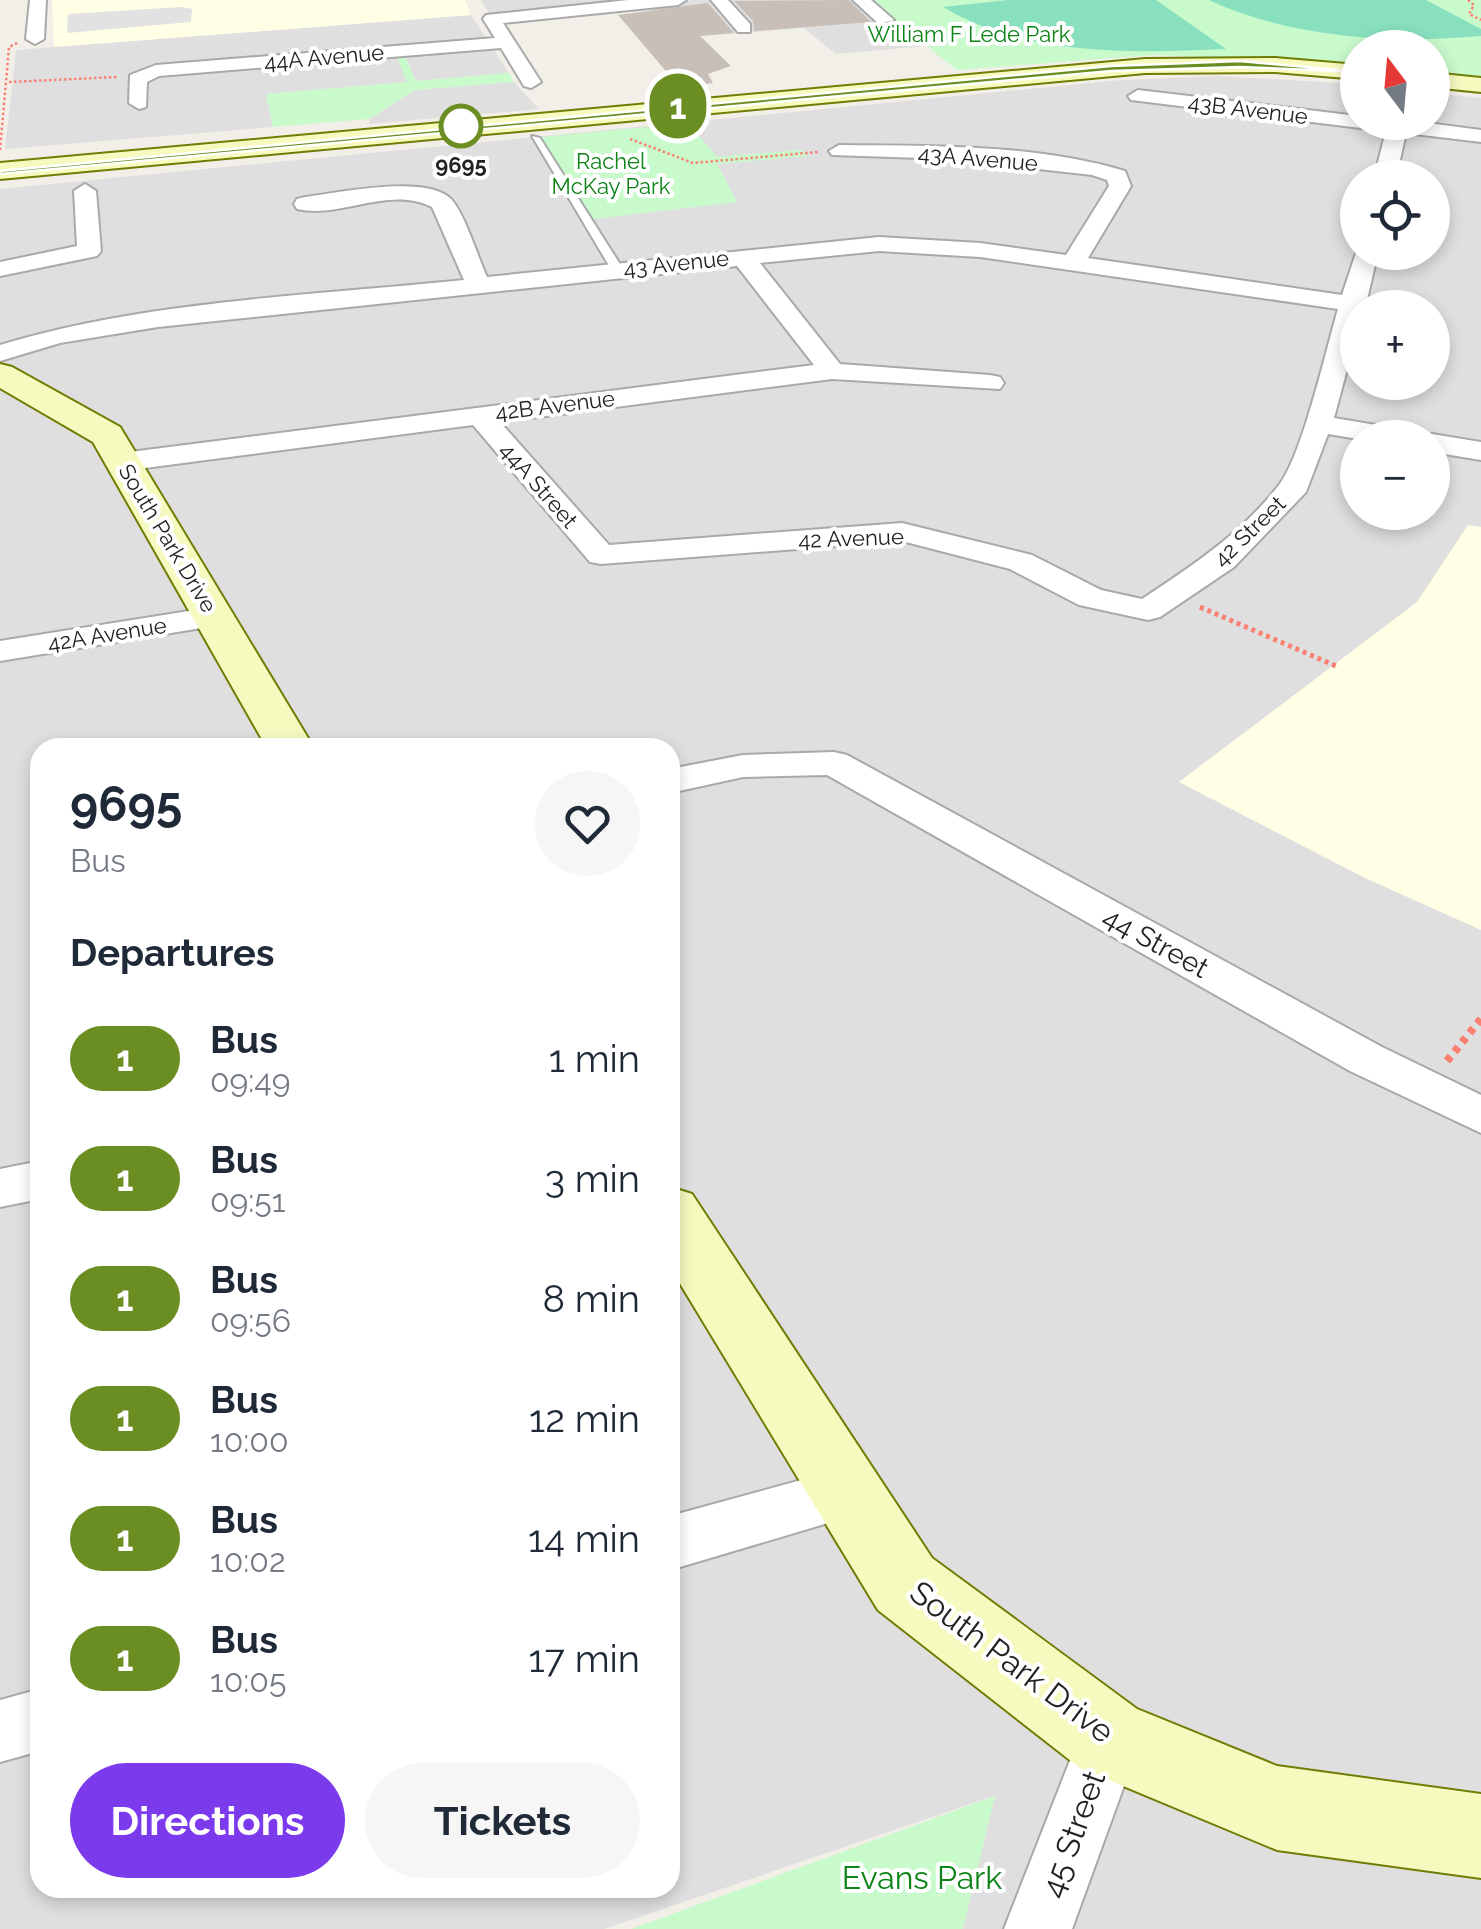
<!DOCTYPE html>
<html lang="en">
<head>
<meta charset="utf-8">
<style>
	body { margin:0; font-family:Raleway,sans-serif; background:#f6f6f7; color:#1f2937; height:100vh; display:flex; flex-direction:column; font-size:38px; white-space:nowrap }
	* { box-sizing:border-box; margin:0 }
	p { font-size:32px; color:#747a83 }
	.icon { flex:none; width:55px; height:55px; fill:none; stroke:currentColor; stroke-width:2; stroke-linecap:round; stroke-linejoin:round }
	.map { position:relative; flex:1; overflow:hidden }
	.drawer { position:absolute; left:30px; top:738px; width:650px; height:1160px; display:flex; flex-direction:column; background:#fff; border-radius:30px; box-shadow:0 5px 15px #0003 }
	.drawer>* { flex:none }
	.badge { padding:0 20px; border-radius:32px; font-size:35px; line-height:65px }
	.needle { width:65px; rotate:344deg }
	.fabs { position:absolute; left:1340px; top:30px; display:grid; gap:20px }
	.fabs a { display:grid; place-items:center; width:110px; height:110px; border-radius:50%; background:#fff; box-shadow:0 5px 15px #0003; font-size:50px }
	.map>.badge { position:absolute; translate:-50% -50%; box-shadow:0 0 0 5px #fff }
	h2 { padding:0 40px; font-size:38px; line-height:90px }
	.round { display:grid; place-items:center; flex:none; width:105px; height:105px; border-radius:52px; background:#f6f6f7 }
	.head { display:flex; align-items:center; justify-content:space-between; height:170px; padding:0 40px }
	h1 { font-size:48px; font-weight:700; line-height:75px }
	.cta { display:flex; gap:20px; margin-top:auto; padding:20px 40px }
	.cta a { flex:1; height:115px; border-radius:60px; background:#7c3aed; color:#fff; font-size:40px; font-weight:700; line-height:115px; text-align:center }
	.cta a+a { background:#f6f6f7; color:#1f2937 }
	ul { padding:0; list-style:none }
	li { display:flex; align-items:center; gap:30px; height:120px; padding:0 40px }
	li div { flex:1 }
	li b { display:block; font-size:38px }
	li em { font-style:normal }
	li .badge { min-width:110px; font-weight:700; text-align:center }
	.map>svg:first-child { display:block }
	.residential { fill:#e0dfdf; fill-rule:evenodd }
	.education { fill:#ffffe5 }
	.park { fill:#c8facc }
	.pitch { fill:#88e0be }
	.parking { fill:#e2e2e2 }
	.building { fill:#c7bfb8 }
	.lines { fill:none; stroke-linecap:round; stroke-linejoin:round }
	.lane-casing { stroke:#a9a9a9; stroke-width:4 }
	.street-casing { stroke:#a9a9a9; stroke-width:4 }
	.secondary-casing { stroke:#707d05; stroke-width:4 }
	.path-far2 { stroke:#fa8072; stroke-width:2.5; stroke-dasharray:2.5 2.5; stroke-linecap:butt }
	.path-far1 { stroke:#fa8072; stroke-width:5; stroke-dasharray:4 4; stroke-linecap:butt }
	.path { stroke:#fa8072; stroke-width:8; stroke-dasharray:6 6; stroke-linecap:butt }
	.lane { fill:#fff; fill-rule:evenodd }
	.street { fill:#fff; fill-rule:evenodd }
	.secondary { fill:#f7fabf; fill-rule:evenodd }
	.line { fill:#6b8e23; stroke:#fff; stroke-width:2.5 }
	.stop-dot { fill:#fff; stroke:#6b8e23; stroke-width:5 }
	.labels { text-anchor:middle; stroke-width:8; stroke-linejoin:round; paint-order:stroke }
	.far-park-label { font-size:22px; fill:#0c8416; stroke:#fff }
	.far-street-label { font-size:22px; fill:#222; stroke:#fff }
	.far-stop-label { font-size:22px; font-weight:bold; fill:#222; stroke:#fff }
	.street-label { font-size:28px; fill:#222; stroke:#fff }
	.near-street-label { font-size:32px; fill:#222; stroke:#fff }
	.near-park-label { font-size:32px; fill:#0c8416; stroke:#fff }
</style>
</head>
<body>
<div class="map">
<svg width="1481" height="1929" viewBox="0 0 1481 1929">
	<rect width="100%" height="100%" fill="#f2efe9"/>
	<path class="residential" d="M481,0H868L925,46L836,54L804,28L689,37L673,32L652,8L636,5L491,17Z
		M471,15L509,73L416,81L404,54L397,55L408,82L266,94L273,127L5,149L16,50Z
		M1217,76L1357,84L1358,122H1432L1433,93L1481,98V1929H963L994,1796L604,1929H0V189L1121,80ZM1358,178H1432V252H1358ZM1358,308H1432V382H1358ZM1358,438H1432V512H1358ZM40,748H670V1888H40Z
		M514,82L539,109L369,124V119L415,90Z"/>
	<path class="education" d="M52,0H465L471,15L54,47Z
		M1468,525L1481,527V930L1365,878L1179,782L1417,602Z"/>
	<path class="park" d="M868,0H1481V77L1433,72L1432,48H1358L1357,64L1155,55L957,70Z
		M396,54H404L416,81L509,73L514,82L415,90L369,119L273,127L266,94L407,82Z
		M688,123L717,157L801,150L808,156L717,164L737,202L585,220L531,138Z
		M995,1796L963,1929H631Z"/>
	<path class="pitch" d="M1008,0H1156L1226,49C1132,53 1027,57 943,7Z
		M1209,0H1426L1481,29V36C1393,44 1290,38 1209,0Z"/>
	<path class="parking" d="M182,7L192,9L191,22L67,33L68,14Z"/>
	<path class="building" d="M849,0L871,22L754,31L753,21L734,1Z
		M708,3L734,33L700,36L731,66L708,74L713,83L685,86L671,77L618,15Z"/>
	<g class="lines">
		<g class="lane-casing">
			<path id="lane" d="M532,136L540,138L623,269L621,271L611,269Z"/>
		</g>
		<g class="street-casing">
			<path id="street" d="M30,0H46L44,39L35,44L26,39Z
				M628,0H686L678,5L503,23L541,82L531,88L524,86L501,48L159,76L147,82L146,107L139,109L129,103L130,75L156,65L495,38L483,19L486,15Z
				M711,0H728L750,24V32H738Z
				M853,0H871L894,20L879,24Z
				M1138,90L1358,116V122H1420L1481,130V142L1406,133L1396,178H1374L1386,131L1131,100L1128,96Z
				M839,145C933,146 1034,144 1125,171L1131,186L1088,258L1342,295L1358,247V252H1378L1366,304L1358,308V328L1334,418L1400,429L1414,438L1358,439L1328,434L1306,492L1234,567L1160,617L1148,620L1079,605L1010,569L902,541L601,564L590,562L473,425L122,471L112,468L107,462L112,456L122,453L814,365L737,266L158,327L60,343L0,361V345C149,300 310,296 464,280L432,207C390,185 340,219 297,209L294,204L297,199L305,197C338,193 426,174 451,199C465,214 478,258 487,277L879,237L980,243L1066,255L1109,186L1107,180L1092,175L951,159L832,155L829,151ZM879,251L980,257L1338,309C1326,350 1302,456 1279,485C1242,533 1192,566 1142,599L1101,590L1032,555L902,523L609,545L500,422L832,379L1000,389L1004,383L1000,377L990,375L840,364L760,263Z
				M85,184L96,191L101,251L97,256L0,276V262L77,246L74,191Z
				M1432,434L1481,442V460L1432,452V438H1421Z
				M214,607L226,610L231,617L226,624L0,661V641Z
				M834,752L847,755L1382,1047L1481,1095V1133L1350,1071L827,775L743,777L670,793V769L743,755Z
				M40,1161V1199L0,1207V1169Z
				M845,1468L865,1476L873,1494L865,1512L670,1570V1516Z
				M40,1689V1751L0,1762V1700Z
				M1109,1707L1131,1717L1141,1739L1072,1929H1004L1087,1717Z"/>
		</g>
		<g class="secondary-casing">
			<path id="secondary" d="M1275,58L1358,65V79L1275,72L1145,73L0,179V163L1145,59Z
				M1432,73L1481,78V92L1432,87Z
				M0,364L12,367L120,427L314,748H267L93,442L0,388Z
				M670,1187L692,1194L932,1558L1137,1709L1277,1766L1481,1794V1878L1277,1850L1080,1768L878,1610L670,1267Z"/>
		</g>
		<path class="path-far2" d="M1468,0L1474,5L1469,14L1481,20
			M9,82L117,77
			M630,139L693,163L818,152
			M0,150L9,47L17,43"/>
		<path class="path-far1" d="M1200,607L1336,666"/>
		<path class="path" d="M1447,1061L1481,1019"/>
		<use href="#lane" class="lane"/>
		<use href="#street" class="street"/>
		<use href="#secondary" class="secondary"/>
	</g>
	<path class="line" d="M1240,61L1362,72L1240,67L1111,71L0,174V171L1111,66Z"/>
	<circle class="stop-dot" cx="461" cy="126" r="20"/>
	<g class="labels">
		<g class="far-park-label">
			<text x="969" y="42">William F Lede Park</text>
			<text x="611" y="169">Rachel<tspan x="611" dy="25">McKay Park</tspan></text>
		</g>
		<g class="far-street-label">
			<text transform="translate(324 57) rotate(-5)" y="8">44A Avenue</text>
			<text transform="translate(1248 109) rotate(7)" y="8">43B Avenue</text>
			<text transform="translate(978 158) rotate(5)" y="8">43A Avenue</text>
			<text transform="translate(676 263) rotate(-6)" y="8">43 Avenue</text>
			<text transform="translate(555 405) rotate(-7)" y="8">42B Avenue</text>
			<text transform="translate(539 485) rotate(49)" y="8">44A Street</text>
			<text transform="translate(1249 531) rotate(-44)" y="8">42 Street</text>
			<text transform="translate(168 538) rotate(59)" y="8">South Park Drive</text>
			<text transform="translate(851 538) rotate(-2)" y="8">42 Avenue</text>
			<text transform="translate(107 634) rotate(-9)" y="8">42A Avenue</text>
		</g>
		<g class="far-stop-label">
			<text x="461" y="173">9695</text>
		</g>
		<g class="street-label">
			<text transform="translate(1156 942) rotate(29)" y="10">44 Street</text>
		</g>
		<g class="near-street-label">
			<text transform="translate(1012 1662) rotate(37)" y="11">South Park Drive</text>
			<text transform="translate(1073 1834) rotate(-70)" y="11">45 Street</text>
		</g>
		<g class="near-park-label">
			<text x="922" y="1889">Evans Park</text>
		</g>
	</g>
</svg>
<div class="fabs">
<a><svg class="needle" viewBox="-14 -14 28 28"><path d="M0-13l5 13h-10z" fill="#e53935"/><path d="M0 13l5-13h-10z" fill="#747a83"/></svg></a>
<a><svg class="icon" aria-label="locate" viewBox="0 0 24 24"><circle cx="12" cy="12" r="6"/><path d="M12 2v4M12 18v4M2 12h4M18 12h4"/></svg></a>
<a>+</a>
<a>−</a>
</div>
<b class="badge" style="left:678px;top:106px;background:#6b8e23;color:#fff">1</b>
<section class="drawer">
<div class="head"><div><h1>9695</h1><p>Bus</p></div><a class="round"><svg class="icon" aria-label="heart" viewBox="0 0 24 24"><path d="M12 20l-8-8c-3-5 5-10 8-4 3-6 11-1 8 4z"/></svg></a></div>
<h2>Departures</h2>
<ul>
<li><span class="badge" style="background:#6b8e23;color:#fff">1</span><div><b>Bus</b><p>09:49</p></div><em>1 min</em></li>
<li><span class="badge" style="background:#6b8e23;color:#fff">1</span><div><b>Bus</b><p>09:51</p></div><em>3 min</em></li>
<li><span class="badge" style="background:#6b8e23;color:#fff">1</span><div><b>Bus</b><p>09:56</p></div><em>8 min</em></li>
<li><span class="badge" style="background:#6b8e23;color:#fff">1</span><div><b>Bus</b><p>10:00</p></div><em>12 min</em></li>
<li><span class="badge" style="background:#6b8e23;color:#fff">1</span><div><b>Bus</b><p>10:02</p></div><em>14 min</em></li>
<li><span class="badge" style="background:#6b8e23;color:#fff">1</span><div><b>Bus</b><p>10:05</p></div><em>17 min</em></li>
</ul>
<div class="cta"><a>Directions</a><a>Tickets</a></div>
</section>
</div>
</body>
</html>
